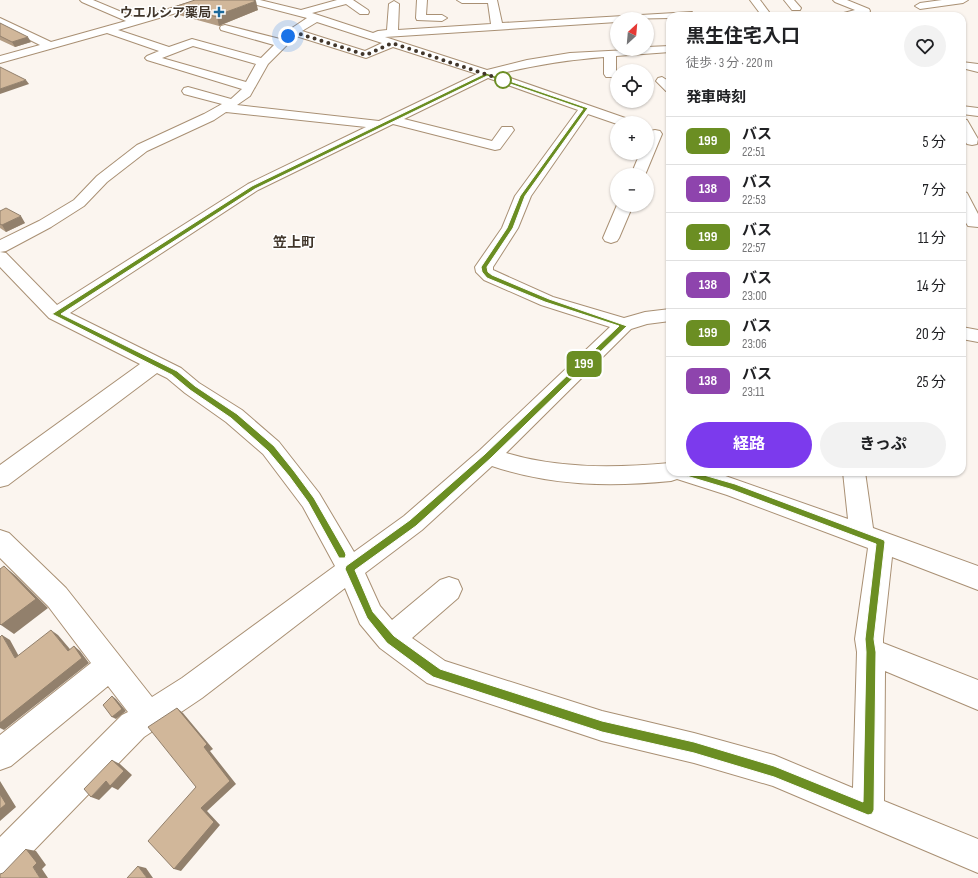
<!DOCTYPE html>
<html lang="ja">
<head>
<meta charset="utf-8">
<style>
	body { margin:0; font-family:"Sofia Sans Condensed","Noto Sans JP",sans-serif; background:#f2f2f2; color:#202124; height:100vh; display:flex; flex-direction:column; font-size:15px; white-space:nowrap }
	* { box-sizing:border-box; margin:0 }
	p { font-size:13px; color:#757577 }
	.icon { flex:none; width:22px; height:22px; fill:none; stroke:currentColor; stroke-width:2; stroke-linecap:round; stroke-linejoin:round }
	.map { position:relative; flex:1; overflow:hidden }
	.side { position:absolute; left:666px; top:12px; width:300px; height:464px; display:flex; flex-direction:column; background:#fff; border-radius:12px; box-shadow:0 1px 3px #0004 }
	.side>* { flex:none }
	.badge { padding:0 8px; border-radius:6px; font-size:14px; line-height:26px }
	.needle { width:26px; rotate:26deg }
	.tools { position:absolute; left:610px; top:12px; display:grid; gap:8px }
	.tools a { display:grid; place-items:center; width:44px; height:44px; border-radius:50%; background:#fff; box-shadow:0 1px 3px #0004; font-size:20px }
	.you { position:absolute; width:20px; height:20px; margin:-10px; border:3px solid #fff; border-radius:50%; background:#1a73e8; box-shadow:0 0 0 6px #1a73e833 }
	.map>.badge { position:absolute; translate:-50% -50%; box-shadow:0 0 0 2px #fff }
	h2 { padding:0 20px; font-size:15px; line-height:36px }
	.round { display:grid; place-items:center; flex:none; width:42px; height:42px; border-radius:21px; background:#f2f2f2 }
	.summary { display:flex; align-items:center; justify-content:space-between; height:68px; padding:0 20px }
	h1 { font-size:19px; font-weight:700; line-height:30px }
	.action { display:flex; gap:8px; margin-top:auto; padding:8px 20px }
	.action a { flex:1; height:46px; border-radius:24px; background:#7c3aed; color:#fff; font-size:16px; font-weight:700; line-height:46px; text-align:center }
	.action a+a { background:#f2f2f2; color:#202124 }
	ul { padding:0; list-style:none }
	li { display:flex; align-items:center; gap:12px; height:48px; padding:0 20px; border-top:1px solid #e0e0e0 }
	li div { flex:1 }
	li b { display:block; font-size:15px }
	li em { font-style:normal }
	li .badge { min-width:44px; font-weight:700; text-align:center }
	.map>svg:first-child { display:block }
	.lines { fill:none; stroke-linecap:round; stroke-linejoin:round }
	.minor-casing { stroke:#a99074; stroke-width:2 }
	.minor { fill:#fff; fill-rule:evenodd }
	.wall { fill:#b49d84 }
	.shaded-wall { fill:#92806c }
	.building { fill:#d1b79a; stroke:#92806c }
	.line { fill:#6b8e23; stroke:#fff }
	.walk { stroke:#41362b; stroke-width:4; stroke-dasharray:0 7.2 }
	.poi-dot { fill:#1b699b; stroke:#fff; stroke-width:1.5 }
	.stop-dot { fill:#fff; stroke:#6b8e23; stroke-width:2 }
	.labels { text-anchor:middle; stroke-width:3; stroke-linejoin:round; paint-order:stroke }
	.far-poi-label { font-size:13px; font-weight:bold; fill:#41362b; stroke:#fff; text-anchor:end }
	.far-quarter-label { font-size:14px; font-weight:bold; fill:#41362b; stroke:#fff }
</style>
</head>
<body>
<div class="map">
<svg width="978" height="878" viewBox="0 0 978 878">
	<rect width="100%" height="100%" fill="#fbf5ef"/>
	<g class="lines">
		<g class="minor-casing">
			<path id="minor" d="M80,0H93L136,18L200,0H216L214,2L118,30L169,47L192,39L261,58L274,45L221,30L220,28L221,26L225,25L280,39L292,28L307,18L245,2L243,0H260L301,10L337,0H353L368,10L369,12L368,14H360L346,4L312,13L373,33L378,31L387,30L389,4L394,1L399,4L398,30L491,24L488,3H462L457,0H497L502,23L692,12L693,14L692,16H670V18L617,19V22L385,37L487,70L527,60L570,53L647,49V47L670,46V52L616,56V74L614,77H606L604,74V57C568,60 534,65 499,74L631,120L633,123H617V124L588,114L531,196L518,228L493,267V270L553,297L624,318L645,312L670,309V321L647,324L631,329L506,453C558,469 616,468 670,463V472H714L848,519L843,472H865L873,528L978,566V590L892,557L883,639V643L978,680V710L885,671L884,801L978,839V873L773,786L694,763L602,741L427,683L380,648L360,624L345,588L202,698L144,737L12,873L0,878V837L122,715L128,712L108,686L11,766L0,770V735L91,663L48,606L0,558V530L9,533L66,588L152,697L182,678L335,566L303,507L263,454L226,422L185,393L167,378L157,373L8,485L0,487V465L140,364L49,318L0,267V240L39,221L74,200L97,176L137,145L204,114L222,104L184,94L182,91L184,88L188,87L231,99L242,89L147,60L145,58L147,56L159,51L107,33L0,63V56L40,45L0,25V18L51,42L126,21L82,2ZM317,22L382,43L365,51L302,31ZM296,36L366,58L393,47L477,74L379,121L237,105L250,96L268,64ZM193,46L256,64L246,82L162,58ZM488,78L578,110L515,196L502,228L475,267L476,272L484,280L541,305L610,327L480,450L404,516L354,552L319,493L279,442L242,410L199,383L181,368L70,313L258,190L393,124L495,150L500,149L514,130L512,127H502L492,141L404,119ZM226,112L366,127L248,184L57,305L6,253L0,252L6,251L51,227L84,206L107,182L147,151L214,120ZM492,466C550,486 610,487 671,481L677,479L727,495L868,548L855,639L857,652L853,788L774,755L694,733L602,711L445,661L412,638L458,598L462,589L458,580L449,577L440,580L392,620L380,606L365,573L422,530Z
				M417,0H427L426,15H442L447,18L442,21L417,20L416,18Z
				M750,0H760L772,16H762Z
				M784,0H794L801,8L800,10H792Z
				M833,0H847L869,9L870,11L869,13L857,16H839L840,14L855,10L835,2Z
				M942,0H968L963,3L920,9L915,6L920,3Z
				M962,62L978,64V72L962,68Z
				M662,77L670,82V92L666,91L656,81L658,78Z
				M962,106L978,108V116L962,114Z
				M962,119L967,120L978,139L977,144L972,145L967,144C961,136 962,129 962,119Z
				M655,130L660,131L662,134L645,175H631L640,153H647V137L650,131Z
				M962,191L967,193L978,214V227L968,226C961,215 962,204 962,191Z
				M617,205H633L619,238L617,241L611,243L605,241L603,238Z
				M962,327L978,330V342L962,339Z"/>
		</g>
		<use href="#minor" class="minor"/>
	</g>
	<path class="wall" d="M177,6L258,10L221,25L219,26L179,15Z
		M0,23L31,42L15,47L0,40Z
		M0,211L25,223L6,232L0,228Z"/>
	<path class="shaded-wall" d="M256,1L258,10L221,25L219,26L217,17L218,15Z
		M28,37L31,42L15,47L12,42Z
		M26,80L29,84L0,94V89Z
		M21,216L25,223L6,232L2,225Z
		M4,566L16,576L48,608L14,634L1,625Z
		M51,630L58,635L75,655L68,651Z
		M2,635L10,640L22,662L15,658Z
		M74,646L80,651L89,663L4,730L0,728V729V723Z
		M112,696L116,699L126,711L116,719L112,717Z
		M177,708L183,713L213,749L210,751L236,784L207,811L220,825L181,871L174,869L201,808Z
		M112,760L120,764L132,775L118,790L112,787L99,800L91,797L106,781Z
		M0,781L16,807L0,821Z
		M26,849L36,851L46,865L42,869L48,878H40L33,867Z
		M138,866L146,868L153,878H147Z"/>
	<path class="building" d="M195,0H253L256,1L218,15L217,17L177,6Z
		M0,23L28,37L12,42L0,36Z
		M0,67L26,80L0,89Z
		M6,208L21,216L2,225L0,224V211Z
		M4,566L36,599L1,625L0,624V569Z
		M51,630L68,651L74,646L82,658L0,723V637L2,635L15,658Z
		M112,696L122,709L112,717L103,705Z
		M177,708L207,744L204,747L230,781L201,808L214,822L174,869L148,841L196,787L148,727Z
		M112,760L124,771L110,786L106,781L91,797L84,789Z
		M0,794L6,804L0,809Z
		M26,849L37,863L33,867L40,878H0V874L3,873Z
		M138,866L147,878H127Z"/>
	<path class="line" d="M486,73L588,108L525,196L513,228L487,267L488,272L492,275L549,299L627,326L491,458L416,526L355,570L373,612L394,636L440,669L602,721L694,742L774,766L863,802L866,652L865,639L876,544L730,489L680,474L679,472L683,469L735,484L884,540L885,542L874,639L876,652L874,810L872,814L868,815L774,777L694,753L602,732L433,677L387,643L367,618L345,569L346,566L410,520L485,454L619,326L545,302L487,278L482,272L481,267L507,228L520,196L583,109L487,76L255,189L61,314L177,371L195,386L237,414L274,446L294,471L314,498L345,552L346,555L345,558H339L308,502L289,476L268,451L231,418L190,390L172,375L52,314L252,186Z"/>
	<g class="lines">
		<path class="walk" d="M288,36L294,32L366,55L392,43L503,80"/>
	</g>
	<path class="poi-dot" d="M217 6h4v4h4v4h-4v4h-4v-4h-4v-4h4z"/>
	<circle class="stop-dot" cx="503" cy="80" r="8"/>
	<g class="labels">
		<g class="far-poi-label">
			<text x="211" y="17">ウエルシア薬局</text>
		</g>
		<g class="far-quarter-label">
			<text x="294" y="247">笠上町</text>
		</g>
	</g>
</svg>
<div class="tools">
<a><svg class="needle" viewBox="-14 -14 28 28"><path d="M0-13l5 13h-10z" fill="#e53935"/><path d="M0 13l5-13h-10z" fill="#757577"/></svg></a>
<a><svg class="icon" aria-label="locate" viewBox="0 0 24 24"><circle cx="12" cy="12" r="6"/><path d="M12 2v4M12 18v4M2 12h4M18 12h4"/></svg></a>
<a>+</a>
<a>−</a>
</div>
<div class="you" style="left:288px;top:36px"></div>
<b class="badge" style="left:584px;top:364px;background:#6b8e23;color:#fff">199</b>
<section class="side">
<div class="summary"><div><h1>黒生住宅入口</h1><p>徒歩 · 3 分 · 220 m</p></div><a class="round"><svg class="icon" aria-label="heart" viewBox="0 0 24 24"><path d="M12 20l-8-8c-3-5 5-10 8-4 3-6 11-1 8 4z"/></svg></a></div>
<h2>発車時刻</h2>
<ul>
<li><span class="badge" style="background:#6b8e23;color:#fff">199</span><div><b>バス</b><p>22:51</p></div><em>5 分</em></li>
<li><span class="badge" style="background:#8e44ad;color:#fff">138</span><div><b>バス</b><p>22:53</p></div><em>7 分</em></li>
<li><span class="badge" style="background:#6b8e23;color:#fff">199</span><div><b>バス</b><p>22:57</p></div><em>11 分</em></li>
<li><span class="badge" style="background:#8e44ad;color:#fff">138</span><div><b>バス</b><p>23:00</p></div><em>14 分</em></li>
<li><span class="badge" style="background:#6b8e23;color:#fff">199</span><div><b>バス</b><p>23:06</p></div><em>20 分</em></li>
<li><span class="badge" style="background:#8e44ad;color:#fff">138</span><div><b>バス</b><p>23:11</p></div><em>25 分</em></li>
</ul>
<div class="action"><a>経路</a><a>きっぷ</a></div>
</section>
</div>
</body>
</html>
